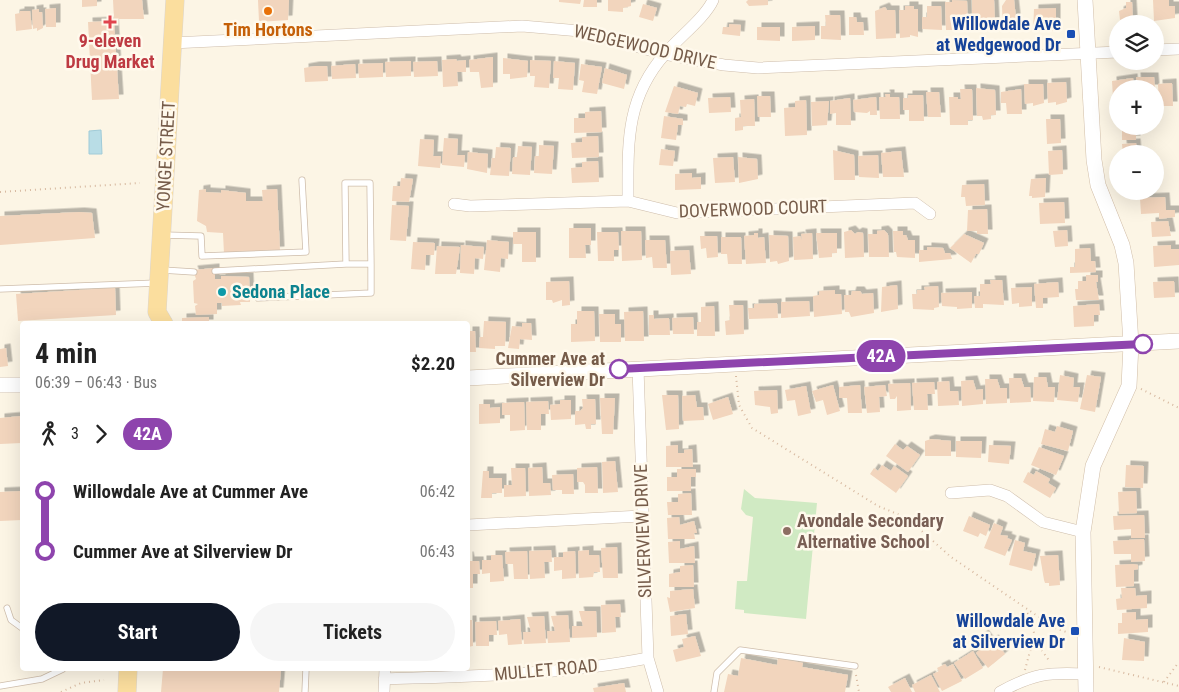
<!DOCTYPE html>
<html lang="en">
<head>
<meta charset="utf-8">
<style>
	body { margin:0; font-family:"Roboto Condensed",sans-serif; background:#f6f6f6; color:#222; height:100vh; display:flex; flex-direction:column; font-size:19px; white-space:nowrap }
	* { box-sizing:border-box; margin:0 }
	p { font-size:16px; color:#767676 }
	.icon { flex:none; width:28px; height:28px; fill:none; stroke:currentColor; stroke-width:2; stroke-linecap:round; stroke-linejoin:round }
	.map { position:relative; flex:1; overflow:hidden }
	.drawer { position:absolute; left:20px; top:321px; width:450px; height:350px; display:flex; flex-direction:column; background:#fff; border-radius:5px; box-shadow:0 5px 20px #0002 }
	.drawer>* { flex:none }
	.badge { padding:0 10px; border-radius:16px; font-size:18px; line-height:32px }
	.buttons { position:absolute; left:1109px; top:15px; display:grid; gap:10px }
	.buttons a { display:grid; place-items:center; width:55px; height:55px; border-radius:50%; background:#fff; box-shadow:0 5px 20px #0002; font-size:25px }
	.map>.badge { position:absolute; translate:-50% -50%; box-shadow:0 0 0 2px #fff }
	.legs { display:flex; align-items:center; gap:8px; height:55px; padding:0 15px; font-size:16px }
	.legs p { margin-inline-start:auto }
	.overview { display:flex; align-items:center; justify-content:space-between; height:85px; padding:0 15px }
	h1 { font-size:28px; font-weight:700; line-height:38px }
	.primary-button { display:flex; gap:10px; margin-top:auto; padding:10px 15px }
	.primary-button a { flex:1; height:58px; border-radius:30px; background:#111827; color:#fff; font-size:20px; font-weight:700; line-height:58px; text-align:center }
	.primary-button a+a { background:#f6f6f6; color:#222 }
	ul { padding:0 15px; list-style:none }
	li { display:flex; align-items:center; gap:18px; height:60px; font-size:19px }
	li i { display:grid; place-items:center; width:8px; height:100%; margin:0 6px; background:currentColor }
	li i::after { content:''; width:12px; height:12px; margin:-6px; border:4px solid; border-radius:50%; background:#fff }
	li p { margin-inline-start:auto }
	li:first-child i { background:linear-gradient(#0000 50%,currentColor 0) }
	li:last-child i { background:linear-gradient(currentColor 50%,#0000 0) }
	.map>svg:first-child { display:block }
	.green { fill:#d0eac3 }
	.water { fill:#b9dde6; stroke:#a0cbd8 }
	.building { fill:#f2d5bd; filter:url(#shadow) }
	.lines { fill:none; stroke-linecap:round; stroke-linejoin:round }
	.lane-casing { stroke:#cebdab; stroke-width:7 }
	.street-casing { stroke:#cebdab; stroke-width:12 }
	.secondary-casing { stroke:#d1bea8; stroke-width:16 }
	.primary-casing { stroke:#dbd5d0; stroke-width:19 }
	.path { stroke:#d7b9a0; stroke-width:2; stroke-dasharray:1 4; stroke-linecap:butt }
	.lane { stroke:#fff; stroke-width:5.5 }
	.street { stroke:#fff; stroke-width:11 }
	.secondary { stroke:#fff; stroke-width:15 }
	.primary { stroke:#fbde9e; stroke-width:18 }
	.line-1-casing { stroke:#fff; stroke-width:11 }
	.line-1 { stroke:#8e44ad; stroke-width:8 }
	.food-dot { fill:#e8710a; stroke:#fff9ec; stroke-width:2 }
	.health-dot { fill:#e0444e; stroke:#fff9ec; stroke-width:2 }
	.transit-dot { fill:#1a4fb4; stroke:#fff9ec; stroke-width:2 }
	.culture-dot { fill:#0f9aa8; stroke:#fff9ec; stroke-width:2 }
	.stop-1-dot { fill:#fff; stroke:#8e44ad; stroke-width:2.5 }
	.education-dot { fill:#8d6e63; stroke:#fff9ec; stroke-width:2 }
	.labels { text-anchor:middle; stroke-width:5; stroke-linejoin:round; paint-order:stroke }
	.transit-label { font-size:18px; font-weight:bold; fill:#164399; stroke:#fff9ec; text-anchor:end }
	.food-label { font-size:18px; font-weight:bold; fill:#c56008; stroke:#fff9ec }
	.health-label { font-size:18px; font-weight:bold; fill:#be3a42; stroke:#fff9ec }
	.street-label { font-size:18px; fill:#765c4a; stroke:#fff9ec }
	.culture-label { font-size:18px; font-weight:bold; fill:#0d838f; stroke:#fff9ec; text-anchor:start }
	.stop-label { font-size:18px; font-weight:bold; fill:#765c4a; stroke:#fff9ec; text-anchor:end }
	.education-label { font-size:18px; font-weight:bold; fill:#785e54; stroke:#fff9ec; text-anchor:start }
</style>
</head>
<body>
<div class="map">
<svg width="1179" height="692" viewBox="0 0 1179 692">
	<defs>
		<filter id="shadow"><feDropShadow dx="4.5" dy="-4.5" stdDeviation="0" flood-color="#0004"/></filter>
	</defs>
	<rect width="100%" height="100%" fill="#fcf5e5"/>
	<path class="green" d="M744,489L755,498L817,503L806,619L744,613V610L735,609L737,581H747L753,517L746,515L741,509Z"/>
	<path class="water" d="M101,130L102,154H89V131Z"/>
	<path class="building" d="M82,0H97V6L82,7Z
		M113,0H142L144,19H114Z
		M258,0H289L288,20L259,22Z
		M559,0H581L580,4L559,2Z
		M584,0H597V7H583Z
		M608,0H631V6L623,8V12L608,11Z
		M748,0H768V5L749,6L746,2Z
		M952,0L967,1L968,29L960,30L959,26H955L954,30H946L945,2H952Z
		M972,0H994L995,22H983V28L972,29Z
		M1006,0H1014L1017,27L1003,28L1002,6Z
		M1153,0H1169V6H1175V18L1154,21Z
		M1126,2H1132L1133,21L1120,20L1119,11L1126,8Z
		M643,4L657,8L653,21L639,17Z
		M905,6H914V9H918V37L910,35V37L900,38L899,10H905Z
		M927,6H941L942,30L922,29V17H927Z
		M885,7L887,10H895L896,38L876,39L875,11Z
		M56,8V27H46L45,9Z
		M1056,8V31H1033L1034,9Z
		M39,9V12H42L43,28L37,31V28L33,29L32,10Z
		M20,11H30L32,29L16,31L15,14L20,13Z
		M825,15H840L841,40L821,39V26H826Z
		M849,17H856L857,22H863L864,35H849Z
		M114,21L119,99L92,100L88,22Z
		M729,24L741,25L740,36L722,34L723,27H729Z
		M815,26V40L792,41V27Z
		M757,27H780V41L757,40Z
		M493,57V87L481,88L479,72H470L469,60Z
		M503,58L528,61L527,77L510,79V74H503Z
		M456,59L457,61L466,60V72H457L458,86L443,87L442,60Z
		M530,60L551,61L549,88L534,87L535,76H530Z
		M411,61V76L386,77L385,62Z
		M437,61L438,76L414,77L413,62Z
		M554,61L575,63L573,90L558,89L559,78H553Z
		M383,63V77L359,78L358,64Z
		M355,64L356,78L332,79L331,66Z
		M581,64L602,67L597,94L582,92L584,81L579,80Z
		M315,66H327L328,81L305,82L304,68Z
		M605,68L627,75L624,89L602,83Z
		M1136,77H1154L1155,89H1137Z
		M1133,78L1134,89H1118V98H1113L1112,81Z
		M1066,82L1067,102L1056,105V102L1048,103L1047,83Z
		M1172,83L1173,106H1159L1158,84Z
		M1024,84H1043L1044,103L1033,106V103L1025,104Z
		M674,86L698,93L695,106L687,104L686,107L680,106L678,114L665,112Z
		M976,88L995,90L996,115H991V119L983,120L982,116H977Z
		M960,89H972L973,120H968V125H950L949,97H958V99H961Z
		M1021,89L1022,114H1007L1006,103H1001V92Z
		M926,92H939L941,117H928Z
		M885,94H890V97H899L900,119H880L879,97H886Z
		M908,95H923L924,121H909V110H903V98H908Z
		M757,96H770L771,117H758Z
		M730,97L731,112L709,113L708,98Z
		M876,97L877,115H870V111L867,113L854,112L853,100Z
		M850,98L851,125H836V113L830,114V101Z
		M754,99L755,126H743V130L735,131V118L741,117L740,100Z
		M806,100L807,135L785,136L784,108L795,107V101Z
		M829,101L827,125L812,126L811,102Z
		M601,111L602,132L574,133V118H585V112Z
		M664,116L683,119V125H678L676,140L661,138Z
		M1046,119H1060L1061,143L1047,144Z
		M1122,126H1136V140H1122Z
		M598,136L599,157L572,158L571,143L582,142V137Z
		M444,138L458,139L457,155H465L464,167L442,165Z
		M420,139L434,140L433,156H441L440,168L418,166Z
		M1136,143L1137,154H1123L1122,144Z
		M539,145L554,146L552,174L534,173L535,156H539Z
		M518,146L532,147L530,175L512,174L513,157H517Z
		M496,147L511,148L509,176L490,175L492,158H495Z
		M661,149L675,151L673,166L659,165Z
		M833,150L854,155L855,180H834Z
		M1062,150L1063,174L1049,175L1048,151Z
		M901,151L904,177H883L881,153Z
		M468,152L488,154L487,173L467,169Z
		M878,155L879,178L859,177L858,156Z
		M733,157L735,182L715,183L713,158Z
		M738,157L757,159L758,179L739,183Z
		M598,161L599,182L572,183L571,168L582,167V162Z
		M692,173V178L701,177V189L675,190V174Z
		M401,178L413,179L409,202L392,201L393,186H400Z
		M1046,178L1045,197L1032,198V196H1029L1031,179Z
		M984,184L985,205L966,206L965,197H961L962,185Z
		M206,189V192L221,193V190L246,193V201H263L262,190L277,189L280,251L224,254L223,233L207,232L206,226L197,221L199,190Z
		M1165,197L1166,210H1175V217L1159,219V213L1141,214L1140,198Z
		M1064,202L1065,223L1040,224L1039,203Z
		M392,205L409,206L406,241L390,240Z
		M987,209L988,234H977V231H967L968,210Z
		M80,212L92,213L95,238L0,245V216Z
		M1168,221L1171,236L1152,237L1151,222Z
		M569,228H591V245H585L586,258H569Z
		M851,230L855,234L858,232L863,233L864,257L845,258L844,232Z
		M884,230L888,234L889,257H869L868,234H877V231Z
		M1067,230L1068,246L1055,247L1053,231Z
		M621,231H641L642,260L622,261Z
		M893,231H903V235H906L908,240H915V258L897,257L896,252H894Z
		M513,232H536V262H522V244H513Z
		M597,232H618L619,250H614V261H598Z
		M754,233H758V238L764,237L766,263L746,264L744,236L754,235Z
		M812,233L813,259L794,260L793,237L800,236L802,240L801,234Z
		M816,233H837V253H832V257L819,258Z
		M964,234L984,243L979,254H976L971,263L950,248Z
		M769,235L788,236L789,261L778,264L777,261L770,262Z
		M700,236H717L718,257L707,258L706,248L701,249Z
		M721,237H741L742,264H728L727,254H721Z
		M487,240L509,242L508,259L501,258L500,272L484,270Z
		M645,240H665L667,268H653L652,257L646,258Z
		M413,242L435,243L434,255H426L425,270L411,269Z
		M461,245L484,247L483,259L475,258L474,274L460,273Z
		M1171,245V249H1179V265L1154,267L1153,246Z
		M437,246L460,247L456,274H435Z
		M927,247L943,248L945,253H950L952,259L919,262V250H927Z
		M1090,248L1091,261H1095L1096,272L1070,273V267H1075V249Z
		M689,250L691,274L671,275L670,251Z
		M215,268V279H221V276L249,277L250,302H240L241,305L222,306V303H217V314L196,315L195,306L198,304L194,303L193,281L196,279L193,270Z
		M1086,275H1098V282H1096L1099,300H1076L1075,289H1078V281H1086Z
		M990,280H1002L1004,305L983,304V308H975L974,296H980V284H991Z
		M569,281L570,305L562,306V300L553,303L552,300H546V282Z
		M1174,281L1175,297L1154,298L1153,282Z
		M1058,282L1059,297L1043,298V308H1036L1034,284Z
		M897,285L898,309L881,312L882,287Z
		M938,286L939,307L934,308V310L913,309L912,294H917V290H925L924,287Z
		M1032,287V306L1019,307V303L1012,304L1011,288Z
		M110,288H115L116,315L18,321L16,294Z
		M835,290V294H841L842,314L814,317L813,296L819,295V291Z
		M852,291H860L862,294L873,293L874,313L851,317L849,312H845L844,295H851Z
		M972,292V308L957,309V307L942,306L941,293Z
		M809,301L810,316L781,318V302Z
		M777,303L778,318L749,319L748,308H754V304Z
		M1099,304L1100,315H1094V326L1074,327L1073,306Z
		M729,305H743L744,334L726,335L725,321L730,320Z
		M714,306L715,336H697V322H701V307Z
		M577,311H594L595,341L571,342V324H577Z
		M643,311L644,341H625L624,312Z
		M599,314H615V324H621V342H600Z
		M649,315H654V319L669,318L670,335H649Z
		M209,317V324H182V318Z
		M693,317L694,334H673L672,318Z
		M484,321L506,322L505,346H495V349L479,348L480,337H483Z
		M522,323H531L532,340L520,339L519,349L508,348L512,326L522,327Z
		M468,331H475L476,352H468Z
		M6,348L8,366L0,367V349Z
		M1060,375L1074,378L1073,387H1080L1078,402L1057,400Z
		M1087,375L1101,377L1095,412L1080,409Z
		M1034,377H1046L1048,387H1055L1054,402L1033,401Z
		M1009,378H1021L1024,387H1030L1031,402L1010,403Z
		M985,379H997L1000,388H1007V403L986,404Z
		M973,380L976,390L983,389V404L962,406L961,381Z
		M949,381L950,391H958L959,405L938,406L937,382Z
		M934,382L935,394H927L928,410H914L912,383Z
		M910,383L911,410L897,411V396L895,399H890L888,384Z
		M833,385L840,411L827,415L823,400L816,402L812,391Z
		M860,385L862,413H848L847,398H839V387Z
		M885,385L887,396L879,397L880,412L867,413L864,387Z
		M806,386L811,413L798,416L795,400L787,401L785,390Z
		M777,390L778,413L771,414L770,407L755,405L754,391Z
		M662,395H678L679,429L666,430Z
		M695,395L697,407H703L704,420L683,421L682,396Z
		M728,397L733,414L713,420L708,404Z
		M600,398H615L613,434H602Z
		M582,399H595L596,424H591V429H586L585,424L575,425V411H580L583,408Z
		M560,400H571V419L551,420L550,405L560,404Z
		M548,401L549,414H541V430H527L526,402Z
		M524,402L525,430L510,431V415H502V403Z
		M479,404H490V408L500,407V423L479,424Z
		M22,416V443L0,444V418Z
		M1057,426L1073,431L1068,451L1041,444L1045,429L1055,432Z
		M931,439L951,441V456H925V441Z
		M956,441H982L981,458L956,457Z
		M895,444L903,450L907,446L920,455L908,472L886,456Z
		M678,445V453H684V450L692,449L693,467H666V446Z
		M989,445L1011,446L1009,464L988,462Z
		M1039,447L1064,456L1056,475L1031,465Z
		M615,461L618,492L603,493L602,462Z
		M882,465L891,471L894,466L908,476L896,493L870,474L874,468L878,471Z
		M1126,465L1144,466L1143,488L1125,487Z
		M542,467L543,483H550L551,495L529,496L528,468Z
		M597,467L598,493H585V485L583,482H577V468Z
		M511,468H525L526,496L504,497V485H512Z
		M677,469H696V477H691V491H667V477H677Z
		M483,471H489V478H502V493H492V498H481Z
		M1036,471L1050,479L1048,483L1056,488L1050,498L1023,482L1028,472L1034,475Z
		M573,474L574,494H562V490H553L552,475Z
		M22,491V520L0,521V492Z
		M1136,491L1137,513L1119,514L1118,492Z
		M691,493L692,515H668L667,502H678V494Z
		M1144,515L1145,538H1131V529L1114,530L1113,516Z
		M969,516L990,525L986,536L980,533L978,537L963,531Z
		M679,517L680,525L694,521L697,533H694L695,539H668L667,518Z
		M994,523L1003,527L1000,535L1008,536L1007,538L1012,540L1005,556L984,548Z
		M1144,539L1145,561L1131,562V554H1114L1113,541Z
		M1015,540L1025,543L1023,551L1036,554L1032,571L1009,565Z
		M680,541V549L694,546L695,563H669L668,542Z
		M617,547L618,578H603L601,548Z
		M551,550L552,562H544L545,578L530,579L529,551Z
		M589,550V555H599L600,572H594L593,577L579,578L578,551Z
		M527,551L528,579H514L513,564H506L505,552Z
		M575,551L576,578L562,579V570L554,571V557H563V552Z
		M491,555H502L504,581L490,582V573L482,574V560H491Z
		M1058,555L1060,585L1049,586V583H1045L1044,580L1040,556Z
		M468,556H469L470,561H479L480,574H473V588H468Z
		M1133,564L1138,565V569L1134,570V586L1116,587L1115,565Z
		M693,565L694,587H669V574L680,572V566Z
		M1121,588H1135L1136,596L1147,595V608L1117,610L1116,599L1122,598Z
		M693,589L695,608L670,612L667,597L670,598V591Z
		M620,604L621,617H615L616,632L602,633L601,605Z
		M579,611H596L597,637L572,638V626H583Z
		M1136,612V620L1148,619V632L1118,634V623H1122V613Z
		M686,614L688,634L671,636L670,616Z
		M568,615L570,642L548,643L547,631H555L551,616Z
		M544,616L546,643L524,644L523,632H531L527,617Z
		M520,619L522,644L508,645L507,634L499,635L498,621Z
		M468,620H472L473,646L468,647Z
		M496,621L497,635H489V646H476L475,622Z
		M984,634L990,642L994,639L1005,654L988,668L976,653L983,647L978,639Z
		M695,636L701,656L676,662L673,650L684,647L682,639Z
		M1124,638L1145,642L1144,661L1122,660Z
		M973,651L983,668L965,679L954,663Z
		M741,658L777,665L778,658L803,663L802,667L848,675L845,692H724L728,674L738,676Z
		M945,664L947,667L953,664L962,681L942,691L933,674L939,671L937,668Z
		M163,669H281L279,692H161Z
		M931,675L940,692H915L912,685Z
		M905,678L912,692H891L888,687Z
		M624,683L626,692H594L593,688Z"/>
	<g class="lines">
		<g class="lane-casing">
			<path id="lane" d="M163,235L201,236L202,256L306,252L302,180
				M162,270L194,272
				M215,271L346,264L345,183H370L371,264H346
				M0,289L157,283
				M258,298L371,293V264
				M7,608L11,620L22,628
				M0,686L42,679L63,669
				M305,692L306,669
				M714,692L717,673L740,650L855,666"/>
		</g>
		<g class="street-casing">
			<path id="street" d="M172,43L522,26L580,31L664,54L724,65L758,68L1118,52
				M1155,50L1179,49
				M628,201C628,145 625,99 665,54C678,38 705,18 713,0
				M454,204L470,206L628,201L677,213L915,203L930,214
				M638,368L648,658L658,692
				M951,493L990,490L1007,496L1043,522L1083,532
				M468,525L641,516
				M384,679C473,676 561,675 648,658
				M384,692L385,669
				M1000,692C1033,674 1047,672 1085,674"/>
		</g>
		<g class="secondary-casing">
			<path id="secondary" d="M1085,0L1094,160L1098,185L1122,245L1126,263L1131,344L1129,386L1093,466L1083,532L1086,692
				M468,378L1179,341
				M0,385H22"/>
		</g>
		<g class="primary-casing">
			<path id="primary" d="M164,324L157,312L175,0
				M127,692L128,669"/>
		</g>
		<path class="path" d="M0,192L140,183
			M736,376L739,405L752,428L878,506L907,518L951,557L1055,628L1072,634
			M1141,389L1179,408
			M1036,642L1050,662
			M1099,667L1179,686
			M1025,670L1030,651L1036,642L1031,619L1026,611
			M856,675L859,692
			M1164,682L1179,662
			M61,692L81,683L104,680"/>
		<use href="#lane" class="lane"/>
		<use href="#street" class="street"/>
		<use href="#secondary" class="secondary"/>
		<use href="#primary" class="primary"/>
	</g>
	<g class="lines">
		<g class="line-1-casing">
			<path id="line-1" d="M619,369L1143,344"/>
		</g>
		<use href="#line-1" class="line-1"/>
	</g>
	<circle class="food-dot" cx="268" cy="11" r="5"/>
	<path class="health-dot" d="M107.5 14.5h5v5h5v5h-5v5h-5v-5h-5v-5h5z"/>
	<g class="transit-dot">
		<rect x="1066" y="29" width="10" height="10" rx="2.5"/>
		<rect x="1070" y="626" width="10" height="10" rx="2.5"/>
	</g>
	<circle class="culture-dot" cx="222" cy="292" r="5"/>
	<g class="stop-1-dot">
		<circle cx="1143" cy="344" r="9"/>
		<circle cx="619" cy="369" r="9"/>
	</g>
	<circle class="education-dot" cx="787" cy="531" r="5"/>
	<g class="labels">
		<g class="transit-label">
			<text x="1061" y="30">Willowdale Ave<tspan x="1061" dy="21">at Wedgewood Dr</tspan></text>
			<text x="1065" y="627">Willowdale Ave<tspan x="1065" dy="21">at Silverview Dr</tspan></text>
		</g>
		<g class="food-label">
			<text x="268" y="36">Tim Hortons</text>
		</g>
		<g class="health-label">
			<text x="110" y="47">9-eleven<tspan x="110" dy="21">Drug Market</tspan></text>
		</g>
		<g class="street-label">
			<text transform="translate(645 47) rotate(13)" y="6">WEDGEWOOD DRIVE</text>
			<text transform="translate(166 156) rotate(-87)" y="6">YONGE STREET</text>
			<text transform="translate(753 209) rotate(-2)" y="6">DOVERWOOD COURT</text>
			<text transform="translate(643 531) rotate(-92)" y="6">SILVERVIEW DRIVE</text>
			<text transform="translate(546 670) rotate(-5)" y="6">MULLET ROAD</text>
		</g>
		<g class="culture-label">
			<text x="232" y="298">Sedona Place</text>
		</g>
		<g class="stop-label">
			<text x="605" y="365">Cummer Ave at<tspan x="605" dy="21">Silverview Dr</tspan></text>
		</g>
		<g class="education-label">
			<text x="797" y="527">Avondale Secondary<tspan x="797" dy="21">Alternative School</tspan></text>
		</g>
	</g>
</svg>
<div class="buttons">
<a><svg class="icon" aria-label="layers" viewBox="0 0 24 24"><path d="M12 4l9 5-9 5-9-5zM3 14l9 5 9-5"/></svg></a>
<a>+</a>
<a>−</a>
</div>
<b class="badge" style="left:881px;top:356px;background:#8e44ad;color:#fff">42A</b>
<section class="drawer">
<div class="overview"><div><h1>4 min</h1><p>06:39 – 06:43 · Bus</p></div><b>$2.20</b></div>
<div class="legs"><svg class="icon" aria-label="walk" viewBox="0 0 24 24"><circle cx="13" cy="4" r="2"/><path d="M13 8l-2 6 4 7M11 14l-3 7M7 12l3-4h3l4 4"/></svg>3<svg class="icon" aria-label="forward" viewBox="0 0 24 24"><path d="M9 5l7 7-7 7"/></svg><b class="badge" style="background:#8e44ad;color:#fff">42A</b></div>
<ul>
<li><i style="color:#8e44ad"></i><b>Willowdale Ave at Cummer Ave</b><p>06:42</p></li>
<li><i style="color:#8e44ad"></i><b>Cummer Ave at Silverview Dr</b><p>06:43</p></li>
</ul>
<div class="primary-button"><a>Start</a><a>Tickets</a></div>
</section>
</div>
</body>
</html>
